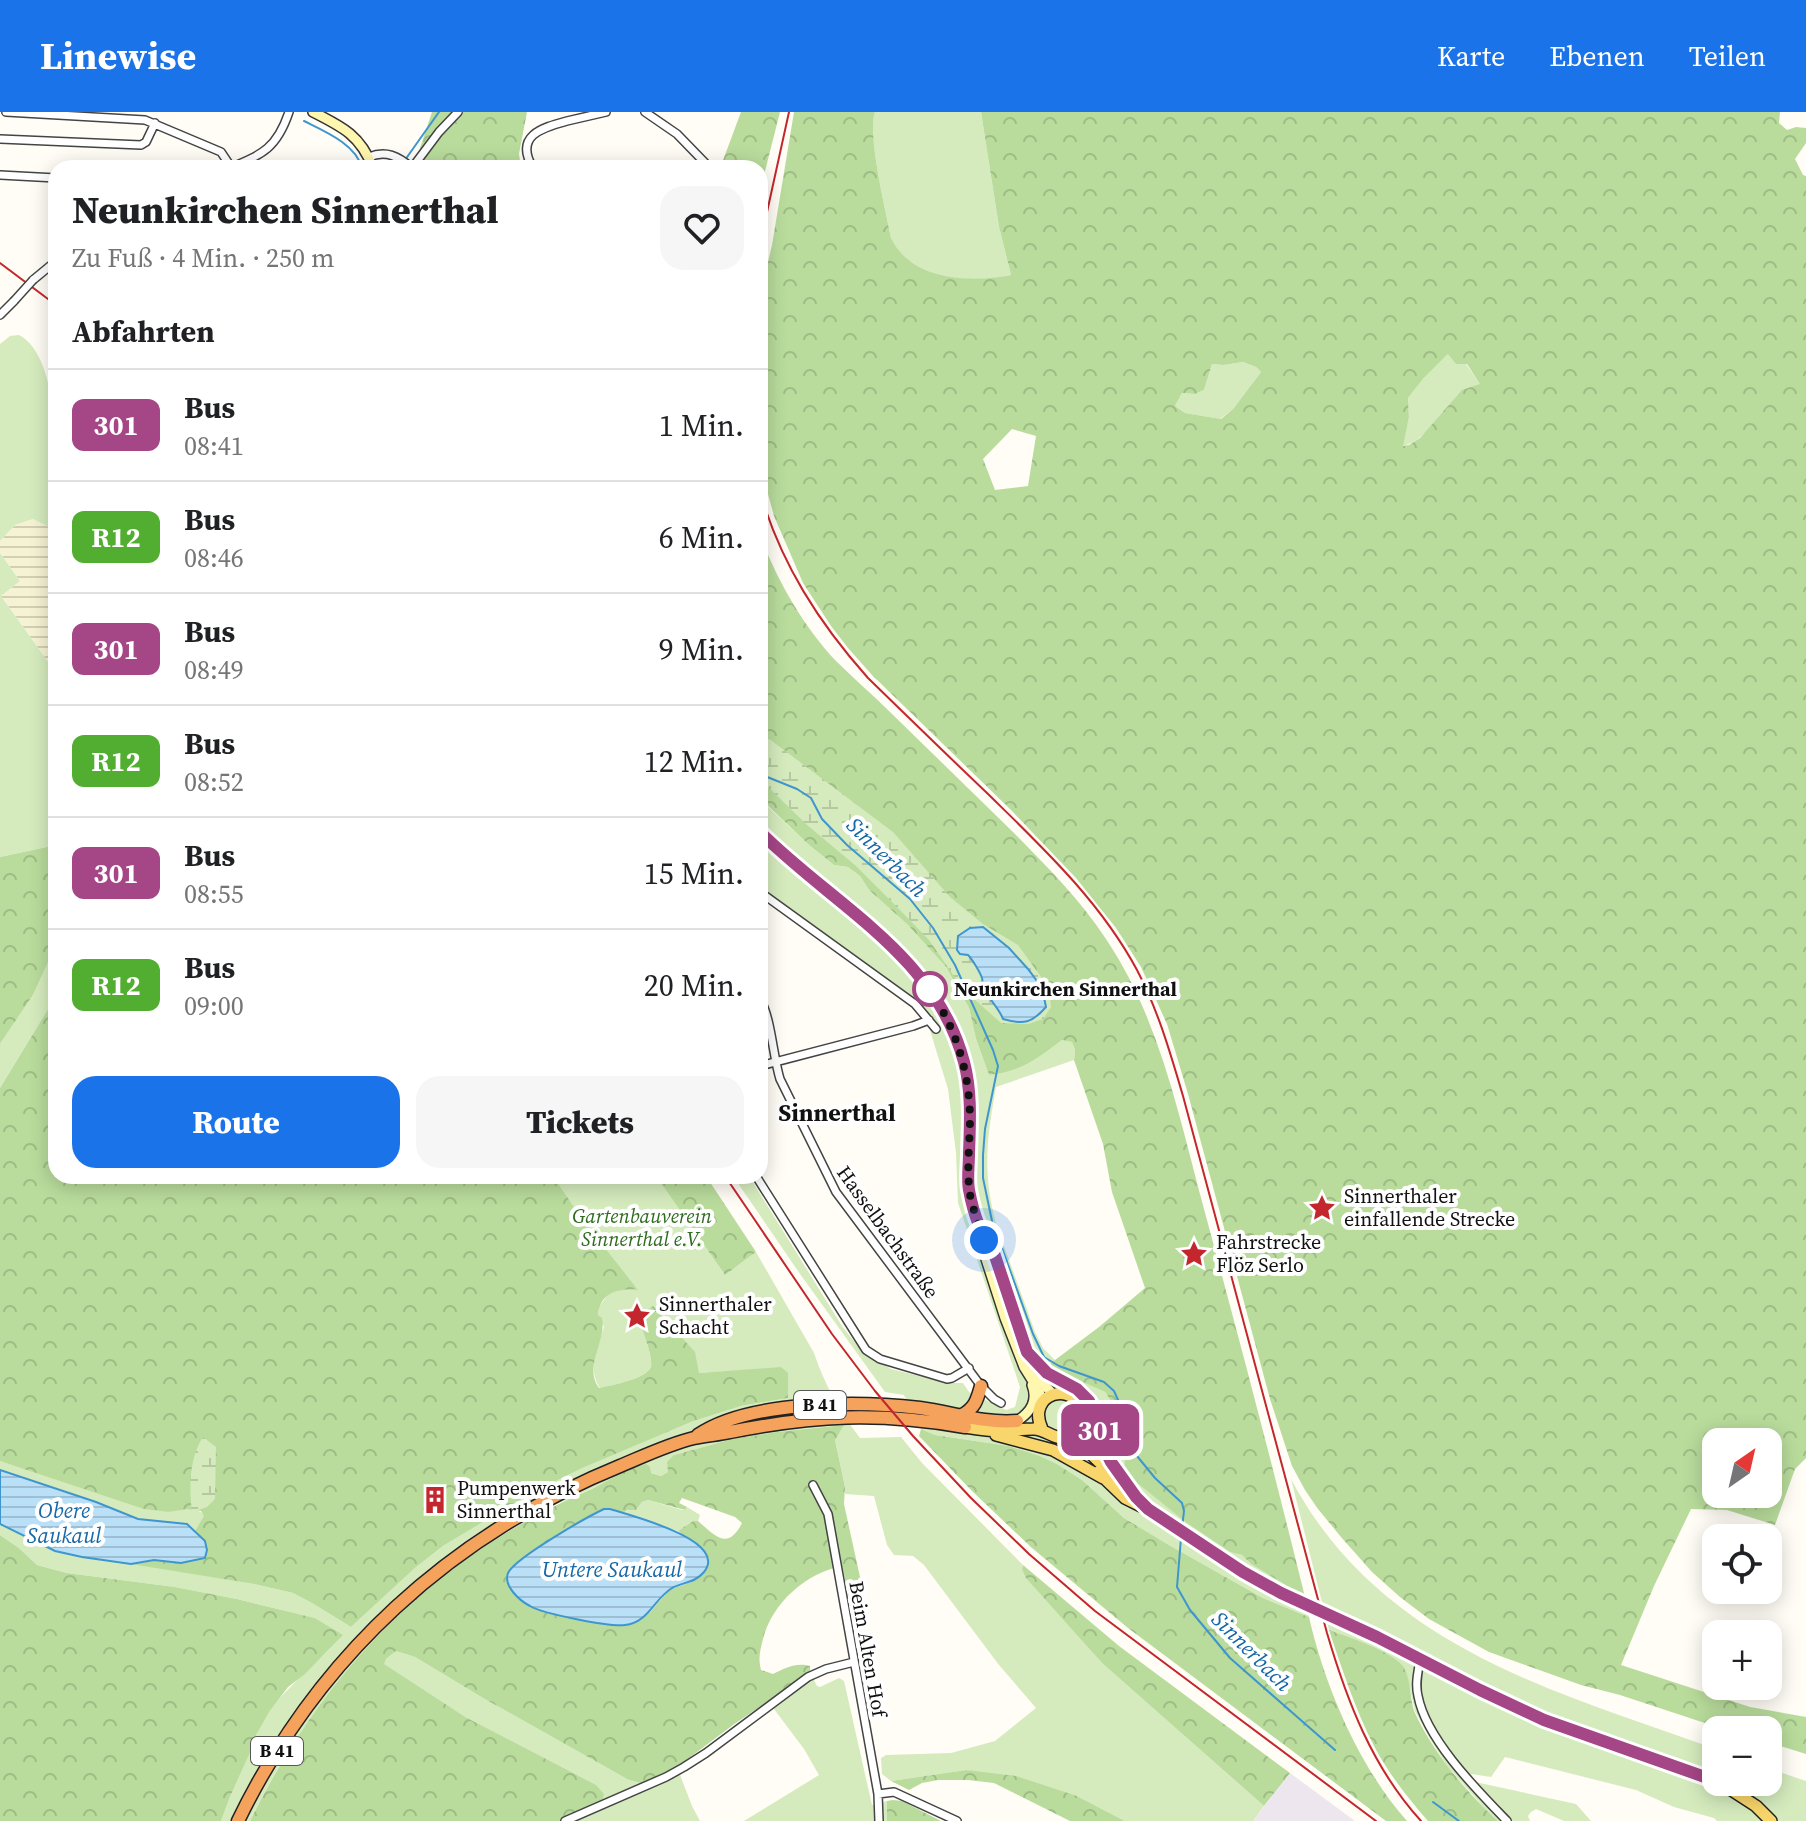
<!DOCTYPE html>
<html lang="de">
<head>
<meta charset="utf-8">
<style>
	body { margin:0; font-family:"Source Serif 4",serif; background:#f6f6f6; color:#202124; height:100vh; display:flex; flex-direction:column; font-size:30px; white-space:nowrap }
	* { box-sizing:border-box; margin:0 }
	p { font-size:26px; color:#757577 }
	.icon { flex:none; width:44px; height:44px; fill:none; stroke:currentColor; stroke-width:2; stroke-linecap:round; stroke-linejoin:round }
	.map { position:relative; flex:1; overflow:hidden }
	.panel { position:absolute; left:48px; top:48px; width:720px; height:1024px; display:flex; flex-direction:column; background:#fff; border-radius:24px; box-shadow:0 4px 20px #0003 }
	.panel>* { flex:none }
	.badge { padding:0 16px; border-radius:12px; font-size:28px; line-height:52px }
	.needle { width:52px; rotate:34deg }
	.buttons { position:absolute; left:1702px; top:1316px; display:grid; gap:16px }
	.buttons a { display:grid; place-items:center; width:80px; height:80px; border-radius:16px; background:#fff; box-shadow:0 4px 20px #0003; font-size:40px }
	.you { position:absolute; width:40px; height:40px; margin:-20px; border:6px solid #fff; border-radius:50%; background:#1a73e8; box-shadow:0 0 0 12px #1a73e833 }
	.map>.badge { position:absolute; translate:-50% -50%; box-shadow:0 0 0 4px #fff }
	h2 { padding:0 24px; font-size:30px; line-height:72px }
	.round { display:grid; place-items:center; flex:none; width:84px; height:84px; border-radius:24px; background:#f6f6f6 }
	.headline { display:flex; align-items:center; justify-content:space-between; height:136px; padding:0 24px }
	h1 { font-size:38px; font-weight:800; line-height:60px }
	.action { display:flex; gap:16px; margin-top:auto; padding:16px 24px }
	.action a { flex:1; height:92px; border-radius:24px; background:#1a73e8; color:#fff; font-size:32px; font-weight:800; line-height:92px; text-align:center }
	.action a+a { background:#f6f6f6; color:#202124 }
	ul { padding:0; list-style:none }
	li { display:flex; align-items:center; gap:24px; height:112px; padding:0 24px; border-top:2px solid #e0e0e0 }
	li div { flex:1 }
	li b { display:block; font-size:30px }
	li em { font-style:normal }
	li .badge { min-width:88px; font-weight:700; text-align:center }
	header { display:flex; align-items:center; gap:48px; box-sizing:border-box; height:112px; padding:0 40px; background:#1a73e8; color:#fff }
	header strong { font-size:38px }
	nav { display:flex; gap:44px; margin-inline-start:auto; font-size:28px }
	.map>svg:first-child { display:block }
	.industrial { fill:#eee6ef }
	.farmland { fill:url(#farmland-rules) }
	.grass { fill:#d5ebbd }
	.forest { fill:url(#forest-crowns); fill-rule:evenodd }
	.wetland { fill:url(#wetland-marsh) }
	.water { fill:url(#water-rules); stroke:#3f96cf; stroke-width:2 }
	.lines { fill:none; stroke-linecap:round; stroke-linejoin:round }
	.stream { stroke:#3f96cf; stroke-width:2 }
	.street-casing { stroke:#444; stroke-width:10 }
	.secondary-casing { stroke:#333; stroke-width:12 }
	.primary-casing { stroke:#222; stroke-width:14 }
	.highway-casing { stroke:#222; stroke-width:15 }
	.street { stroke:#fff; stroke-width:7 }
	.secondary { stroke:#fff6b0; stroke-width:9 }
	.primary { stroke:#f9d66b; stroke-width:11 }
	.highway { stroke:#f5a25d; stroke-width:12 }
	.rail { stroke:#c4262e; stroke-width:2 }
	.street-bridge-casing { stroke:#444; stroke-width:10; stroke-linecap:butt }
	.street-bridge { stroke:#fff; stroke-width:7 }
	.line-casing { stroke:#fff; stroke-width:18 }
	.line { stroke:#a54686; stroke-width:12 }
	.walk { stroke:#111; stroke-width:8; stroke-dasharray:0 14.4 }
	.stop-dot { fill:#fff; stroke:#a54686; stroke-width:4 }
	.labels { text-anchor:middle; stroke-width:8; stroke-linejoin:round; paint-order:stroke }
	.shield { fill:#fff; stroke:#585858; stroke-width:2 }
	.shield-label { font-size:18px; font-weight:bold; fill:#111 }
	.stop-label { font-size:20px; font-weight:bold; fill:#111; stroke:#fff; text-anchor:start }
	.poi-label { font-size:20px; fill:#111; stroke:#fff; text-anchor:start }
	.park-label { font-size:20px; font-style:italic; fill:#2f6b1f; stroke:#fff }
	.street-label { font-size:20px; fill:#111; stroke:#fff }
	.water-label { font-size:22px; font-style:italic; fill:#1768a6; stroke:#fff }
	.quarter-label { font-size:24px; font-weight:bold; fill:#111; stroke:#fff }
</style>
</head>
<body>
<header>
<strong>Linewise</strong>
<nav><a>Karte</a><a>Ebenen</a><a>Teilen</a></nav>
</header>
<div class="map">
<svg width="1806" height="1709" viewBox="0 0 1806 1709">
	<defs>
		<pattern id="farmland-rules" width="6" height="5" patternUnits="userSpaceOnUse" patternTransform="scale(2)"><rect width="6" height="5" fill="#f6f3d4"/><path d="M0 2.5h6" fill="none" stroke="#d2cfb5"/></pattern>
		<pattern id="forest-crowns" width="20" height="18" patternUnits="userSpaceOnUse" patternTransform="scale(2)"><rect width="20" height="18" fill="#b9dc9c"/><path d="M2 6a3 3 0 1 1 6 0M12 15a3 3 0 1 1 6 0" fill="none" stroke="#9ebc85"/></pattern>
		<pattern id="wetland-marsh" width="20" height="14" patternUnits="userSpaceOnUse" patternTransform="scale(2)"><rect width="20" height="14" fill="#d5ebbd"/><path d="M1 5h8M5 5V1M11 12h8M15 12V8" fill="none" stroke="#b6c8a1"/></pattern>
		<pattern id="water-rules" width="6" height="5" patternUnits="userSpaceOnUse" patternTransform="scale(2)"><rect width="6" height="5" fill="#b9e0f7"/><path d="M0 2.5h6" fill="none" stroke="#9ebfd3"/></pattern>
	</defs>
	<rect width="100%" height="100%" fill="#fffdf5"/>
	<path class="industrial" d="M1290,1661L1355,1709H1253Z"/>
	<path class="farmland" d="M33,407L53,417L56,421V561L1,484L20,469L0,441V429L15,413Z"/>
	<path class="grass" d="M875,0H981L999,115L1011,163C999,165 985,168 973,168C948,167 912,159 896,138C894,135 892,130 891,126C886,99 867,23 875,0Z
		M19,223C65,247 56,375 56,421L53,417L33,407L15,413L0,429V232L10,224Z
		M1449,241L1466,252L1481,273C1470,280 1459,288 1448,297C1433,309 1422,331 1402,334L1409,305L1408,286L1423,267Z
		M1243,250L1256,255L1261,260L1233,297L1220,307L1185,301L1175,294L1182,281L1195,282L1204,278L1212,252L1224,253Z
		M0,441L20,469L1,484L56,561V733L0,745Z
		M760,687L809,733L834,753L848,755L860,764L869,778L908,813L946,855L969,896L976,927L989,963C1021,960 1037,947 1062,928L1072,930L1075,938L1074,948L996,975C987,1026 982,1060 996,1111L990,1112L986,1110L1000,1147L997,1135L1004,1134L1035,1220L1043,1236L1055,1248L1048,1253L1105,1280L1114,1294L1128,1330L1124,1354L1137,1371L1187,1410L1230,1440L1242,1443L1251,1452L1305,1485L1309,1505L1263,1486L1169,1433L1124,1406L1082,1368L1057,1352L1040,1344L1009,1334L935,1323L921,1317L904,1283L885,1280L800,1162L733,1064H749L842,1214L861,1238L891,1257L948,1271H963L969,1280L1006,1298L1015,1295L1020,1275L958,1091L956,1041L948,977L925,902L917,889L760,775Z
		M56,833V884L0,976V932L33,883Z
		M553,1064H656L725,1163L756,1140L814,1241C824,1272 841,1301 860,1326L901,1325L922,1351L1023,1453L1022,1457L1103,1552L1264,1694L1253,1709H1125L1077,1684L966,1658L891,1669L882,1662L881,1646L886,1643L951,1641L995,1629L1036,1596L999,1553L924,1453L913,1444L894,1443L887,1433L874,1384L845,1382V1375L835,1328L843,1313L776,1320L732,1327L674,1343L668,1360L661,1364L633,1355C607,1370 582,1381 555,1393C532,1404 508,1418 486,1432C465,1445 446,1461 428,1477C352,1541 293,1620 250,1709H221L230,1685L254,1632C260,1592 318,1554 342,1523L315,1506L237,1487L175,1475L67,1461L37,1453L19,1436L0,1423V1412L55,1439L82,1445L165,1456L254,1472L293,1481L312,1491L351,1515L415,1456L443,1434L535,1379L582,1355L691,1310L741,1294L788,1286L732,1259L699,1261L651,1197L647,1198H639L635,1207L640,1210C643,1220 653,1244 651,1253C649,1267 611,1273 600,1276C587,1259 598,1234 604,1215L598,1203L599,1195L608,1182L623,1176L637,1178L583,1108Z
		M0,1349L169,1400C181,1398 196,1393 205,1404L195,1419L187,1412L138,1407L96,1390L0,1358Z
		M1291,1367C1379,1533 1552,1579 1716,1637V1670H1768V1656L1806,1669V1709H1717L1714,1706L1674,1695L1636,1678L1505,1645L1491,1665L1471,1662L1475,1670L1576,1692L1591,1709H1564L1536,1697L1531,1700L1528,1704L1530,1709H1498L1487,1699L1448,1655L1430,1627L1415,1599L1407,1564L1376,1538L1329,1518Z
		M648,1388L682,1398H685L687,1395L700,1403L698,1409H693L678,1419L623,1401L629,1398H636L642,1390Z
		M396,1539L415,1545L483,1586L627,1667L677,1655L692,1694L700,1709H560L577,1702L467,1606L383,1552L386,1547Z
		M810,1560L817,1574L820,1575L839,1566L844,1569L872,1693L887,1689V1709H744L819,1663L804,1637L768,1589Z"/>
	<path class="forest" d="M432,0H527L519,42L521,56H409L418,42Z
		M741,0H780L760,79V56H722V51Z
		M794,0H875C867,23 886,99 891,126C911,169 971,171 1011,163L999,115L981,0H1780L1779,11L1787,18L1796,15L1806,16V31L1795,47L1803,63L1806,64V1346L1795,1357L1775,1413L1727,1398L1691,1397L1654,1474L1621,1553L1750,1595L1806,1605V1642L1768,1630V1618H1726L1620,1583L1581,1573L1489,1540L1429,1507L1400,1485L1372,1460L1341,1425L1318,1397L1305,1378L1292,1354L1270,1287L1188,982L1167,912L1141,855L1116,816L1076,766L1010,697L872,563L848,536L831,514L803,471L774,404L760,353V184L772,133ZM1448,242L1456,252H1467L1480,272L1462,278L1420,326L1409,333L1403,334L1409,305L1408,286L1423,267ZM1243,250L1256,255L1261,260L1233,297L1221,307L1185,301L1175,294L1182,281L1195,282L1204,278L1212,252L1224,253ZM1012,317L1036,324L1028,374L995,378L983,347ZM1768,1330V1382H1716V1330Z
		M760,423C777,468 803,514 836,549C853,566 872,582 890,600C931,640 972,680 1013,720C1046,754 1080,787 1106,827C1160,907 1179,1005 1204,1097C1239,1226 1273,1355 1305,1485L1251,1452L1242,1443L1230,1440L1187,1411L1137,1371L1124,1354L1128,1330L1114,1294L1105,1280L1047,1254L1099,1215L1145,1176L1112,1080L1103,1032L1074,948L1075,938L1072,930L1062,928C1037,947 1021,960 989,963L976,927L969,896L946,855L908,813L869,778L860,764L848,755L834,753L809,733L760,686Z
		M56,733V833L33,883L0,932V745Z
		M56,884V1064H553L583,1108L638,1178C619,1176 600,1180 598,1203L602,1206C607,1229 583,1255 599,1276C611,1273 648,1267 651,1254C653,1244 643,1221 640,1210L635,1207L634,1199L647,1198L653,1194L695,1240L699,1261L781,1255L788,1261V1286L741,1294L691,1310L582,1356L535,1379L443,1434L415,1456L351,1515L312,1491L293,1481L254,1472L131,1452L154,1448L181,1451L205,1429L195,1419L204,1404L201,1399L187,1397L169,1400L144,1397L0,1349V976Z
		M656,1064H706L756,1140L725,1163Z
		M844,1313L835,1328L845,1375L844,1392L860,1465L857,1481L854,1484L849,1485L842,1454C806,1461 772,1491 763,1527C760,1539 758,1546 761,1558L773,1562C785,1556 796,1550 810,1554V1560L733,1613L677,1655L641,1671L627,1667L483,1586L415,1545L396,1539L386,1547L384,1552L467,1606L596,1673L604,1682L602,1689L560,1709H250C323,1560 433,1446 585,1380C606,1371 624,1357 646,1352L650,1355L651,1361L661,1364L668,1360L667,1350L674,1343L732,1327L776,1320ZM682,1386L735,1405L742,1411C728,1439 715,1424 698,1409H693L678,1419C691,1429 708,1434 708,1453L705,1460L691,1470L669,1478L650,1500L628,1513L596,1511L547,1500L604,1397H610L623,1401L628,1398H636L642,1390L648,1388L685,1398L687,1395L679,1391Z
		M921,1317L935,1323L1009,1334L1040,1344L1057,1352L1082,1368L1124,1406L1169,1433L1263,1486L1309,1505C1325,1575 1359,1655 1407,1709H1386L1128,1516L1032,1436L972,1379L919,1324Z
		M0,1423L19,1436L37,1453L67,1461L175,1475L237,1487L315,1506L343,1523L305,1562L288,1575L269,1600L256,1623L254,1632L230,1685L221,1709H0Z
		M1023,1453L1119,1534L1290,1661L1264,1694L1103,1552L1026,1466L1022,1457Z
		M1329,1518C1350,1526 1387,1537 1402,1553C1412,1566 1409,1586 1415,1601C1432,1639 1467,1681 1498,1709H1428C1408,1686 1388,1661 1374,1634C1355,1597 1342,1557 1329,1518Z
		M966,1658L1016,1664L1077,1684L1125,1709H1070L994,1671L968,1668H938L922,1671L909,1678L891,1669Z
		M893,1688L902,1689L941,1709H887V1689Z"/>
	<path class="wetland" d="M760,620L893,720L950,785L983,812L1018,833L1049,876L1051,895L1043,907L1028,912L1001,911L963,877L929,828L898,796L856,754L806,712L760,667Z
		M203,1325L216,1335L215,1387L207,1395L192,1400C189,1376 189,1346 203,1325Z"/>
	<path class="water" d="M983,815L1009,836L1028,857L1042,876L1046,895C1032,911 1024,913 1003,907C999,896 990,889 985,878C982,875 983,870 982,866C980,860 972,847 968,843L960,842L957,838L958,824L970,816Z
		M0,1358L96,1390L138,1407L187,1412L205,1429L207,1438L205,1446L181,1451L154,1448L131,1452L82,1445L55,1439L0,1412Z
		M604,1397H610C628,1403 730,1428 704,1460C695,1471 683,1470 672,1476C654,1487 648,1511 625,1513C610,1515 543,1502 530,1494C520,1489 503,1474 508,1461C515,1446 587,1405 604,1397Z"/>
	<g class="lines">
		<path class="stream" d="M304,9C324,19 356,32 362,56
			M405,48L439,0
			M760,662L797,677L811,686L822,707L847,733L910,787L933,816L955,853L993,938L998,954L985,1017L983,1043V1066L992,1109
			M1002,1136L1033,1222L1044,1245L1059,1254L1104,1270L1114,1279L1127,1308L1137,1344L1155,1366L1182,1391L1184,1399L1182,1416
			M1181,1426L1177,1475L1190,1498L1230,1546L1335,1638
			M1433,1690L1459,1709"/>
		<g class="street-casing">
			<path id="street" d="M6,0L145,8L221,40L231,55
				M645,0L677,22L710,56
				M0,27L141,33L146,30L155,11
				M369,45C386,38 398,44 412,56
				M230,56C263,42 277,36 289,0
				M412,56L439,20L458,0
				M533,56C514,24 541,16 567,9C580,6 593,3 606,0
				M0,63L56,66
				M33,168L56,149
				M0,203L14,189
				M760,780L915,892L936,917
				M760,887C771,905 773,944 780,967L836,1080L981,1274L994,1287L1001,1291
				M760,954L913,914L929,908
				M756,1064L866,1238L880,1247L947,1267L952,1266L969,1256
				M813,1373L828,1402L878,1682L879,1709
				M1420,1548C1418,1560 1415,1572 1418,1584C1426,1627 1477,1678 1507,1709
				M878,1682L894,1680L957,1709
				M565,1709L666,1665L684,1655L706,1641L808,1565L826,1557L854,1550"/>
		</g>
		<g class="secondary-casing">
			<path id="secondary" d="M313,0C343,15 361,24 373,56
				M760,720L783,742L889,829L916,858L934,884L952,917L964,950L969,975L970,1005L969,1077L984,1128L985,1144L1005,1206L1024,1255L1039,1279L1042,1290
				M984,1128L994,1141L1033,1254L1042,1271L1053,1282
				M1027,1240L1047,1261L1077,1277L1089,1289L1099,1308L1105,1338L1111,1350L1122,1366
				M1017,1309C1031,1300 1038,1289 1032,1273"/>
		</g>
		<g class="primary-casing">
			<path id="primary" d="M965,1315C977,1317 989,1319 1002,1319C1012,1319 1022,1317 1033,1317C1048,1316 1061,1337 1077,1318C1081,1313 1082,1306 1081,1300C1076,1268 1025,1280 1042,1317
				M1077,1318L1081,1330L1090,1341L1148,1397L1243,1460L1296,1489L1377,1525L1480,1578L1544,1608L1716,1669
				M996,1323L1053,1338L1103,1366
				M1098,1360L1125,1386L1141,1394
				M1719,1670L1756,1694L1771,1709"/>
		</g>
		<g class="highway-casing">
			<path id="highway" d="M962,1303C975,1296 977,1288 981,1274
				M698,1323C749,1288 860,1289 920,1296C952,1300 984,1312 1017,1309
				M238,1709C318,1544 451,1423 620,1354C644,1344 669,1332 694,1326C706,1323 718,1323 730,1320C816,1303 878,1300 965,1315"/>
		</g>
		<use href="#street" class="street"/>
		<use href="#secondary" class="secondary"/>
		<use href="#primary" class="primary"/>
		<use href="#highway" class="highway"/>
		<path class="rail" d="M760,132L789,0
			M0,151L56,193
			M760,380C781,452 819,511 868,566C908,605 947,643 987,681C1042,735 1100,789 1137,858C1158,898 1170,940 1183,984L1327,1521C1347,1589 1372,1655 1421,1709
			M725,1064L832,1222L875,1279L913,1324L971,1386L1029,1442L1095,1499L1376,1709"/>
		<g class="street-bridge-casing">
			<path id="street-bridge" d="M14,189L33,168"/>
		</g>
		<use href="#street-bridge" class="street-bridge"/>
	</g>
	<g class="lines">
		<g class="line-casing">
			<path id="line" d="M760,720C833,793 936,843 964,950C972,980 970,1011 969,1042C969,1053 967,1067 969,1078C973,1100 981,1123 994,1141L1027,1240L1047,1261L1077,1277L1089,1289L1099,1308L1105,1338L1111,1350L1136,1385L1148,1397L1243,1460L1281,1481L1377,1525L1480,1578L1544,1608L1716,1669"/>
		</g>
		<use href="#line" class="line"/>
		<path class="walk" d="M930,877L925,871C954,911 969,955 970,1005C970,1028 967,1051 969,1074C970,1092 979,1111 984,1128"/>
	</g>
	<defs>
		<g id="sight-bare" transform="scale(2.16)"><path d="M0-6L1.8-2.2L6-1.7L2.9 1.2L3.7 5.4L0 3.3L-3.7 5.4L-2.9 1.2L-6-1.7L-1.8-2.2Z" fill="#c4262e" stroke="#fff" stroke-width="2.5" paint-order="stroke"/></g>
		<g id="building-bare" transform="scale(2.16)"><path d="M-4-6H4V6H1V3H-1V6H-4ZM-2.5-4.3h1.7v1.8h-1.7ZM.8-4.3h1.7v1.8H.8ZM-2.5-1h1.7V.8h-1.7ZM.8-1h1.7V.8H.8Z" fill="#c4262e" stroke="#fff" stroke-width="2.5" paint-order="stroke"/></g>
	</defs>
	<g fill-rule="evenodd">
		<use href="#sight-bare" x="1322" y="1096"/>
		<use href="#sight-bare" x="1194" y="1142"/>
		<use href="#sight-bare" x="637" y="1204"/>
		<use href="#building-bare" x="435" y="1388"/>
	</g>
	<circle class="stop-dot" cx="930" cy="877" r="16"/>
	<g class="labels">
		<g class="shield">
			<rect x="794" y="1279" width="52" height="28" rx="6"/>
			<rect x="251" y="1625" width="52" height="28" rx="6"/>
		</g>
		<g class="shield-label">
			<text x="820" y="1299">B 41</text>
			<text x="277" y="1645">B 41</text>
		</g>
		<g class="stop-label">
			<text x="954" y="884">Neunkirchen Sinnerthal</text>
		</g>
		<g class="poi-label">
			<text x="1344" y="1091">Sinnerthaler<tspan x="1344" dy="23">einfallende Strecke</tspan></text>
			<text x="1216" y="1137">Fahrstrecke<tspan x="1216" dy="23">Flöz Serlo</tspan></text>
			<text x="659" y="1199">Sinnerthaler<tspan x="659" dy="23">Schacht</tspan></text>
			<text x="457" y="1383">Pumpenwerk<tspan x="457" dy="23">Sinnerthal</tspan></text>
		</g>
		<g class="park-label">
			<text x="642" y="1111">Gartenbauverein<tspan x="642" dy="23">Sinnerthal e.V.</tspan></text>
		</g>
		<g class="street-label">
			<text transform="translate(888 1120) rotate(54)" y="7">Hasselbachstraße</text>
			<text transform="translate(868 1537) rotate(80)" y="7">Beim Alten Hof</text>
		</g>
		<g class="water-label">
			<text transform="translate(887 745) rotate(45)" y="8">Sinnerbach</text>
			<text x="64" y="1406">Obere<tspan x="64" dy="25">Saukaul</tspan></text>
			<text x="612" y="1465">Untere Saukaul</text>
			<text transform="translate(1252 1539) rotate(45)" y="8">Sinnerbach</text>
		</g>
		<g class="quarter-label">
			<text x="837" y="1009">Sinnerthal</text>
		</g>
	</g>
</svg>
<div class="buttons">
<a><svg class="needle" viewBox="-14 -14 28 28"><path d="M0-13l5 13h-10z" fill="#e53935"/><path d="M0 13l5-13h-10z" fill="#757577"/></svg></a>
<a><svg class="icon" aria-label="locate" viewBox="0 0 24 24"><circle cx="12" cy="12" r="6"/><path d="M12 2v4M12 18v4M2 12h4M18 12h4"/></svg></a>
<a>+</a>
<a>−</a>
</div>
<div class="you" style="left:984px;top:1128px"></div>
<b class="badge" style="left:1100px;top:1318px;background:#a54686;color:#fff">301</b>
<section class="panel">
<div class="headline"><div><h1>Neunkirchen Sinnerthal</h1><p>Zu Fuß · 4 Min. · 250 m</p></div><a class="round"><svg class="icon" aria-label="heart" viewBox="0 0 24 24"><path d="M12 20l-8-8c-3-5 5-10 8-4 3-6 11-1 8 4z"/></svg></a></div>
<h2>Abfahrten</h2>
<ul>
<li><span class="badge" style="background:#a54686;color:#fff">301</span><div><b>Bus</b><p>08:41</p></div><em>1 Min.</em></li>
<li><span class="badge" style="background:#51ae31;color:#fff">R12</span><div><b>Bus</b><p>08:46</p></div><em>6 Min.</em></li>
<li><span class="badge" style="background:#a54686;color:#fff">301</span><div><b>Bus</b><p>08:49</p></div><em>9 Min.</em></li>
<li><span class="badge" style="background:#51ae31;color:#fff">R12</span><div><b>Bus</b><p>08:52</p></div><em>12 Min.</em></li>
<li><span class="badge" style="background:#a54686;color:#fff">301</span><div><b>Bus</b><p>08:55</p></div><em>15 Min.</em></li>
<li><span class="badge" style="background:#51ae31;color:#fff">R12</span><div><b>Bus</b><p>09:00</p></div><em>20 Min.</em></li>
</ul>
<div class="action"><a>Route</a><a>Tickets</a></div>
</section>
</div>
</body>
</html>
